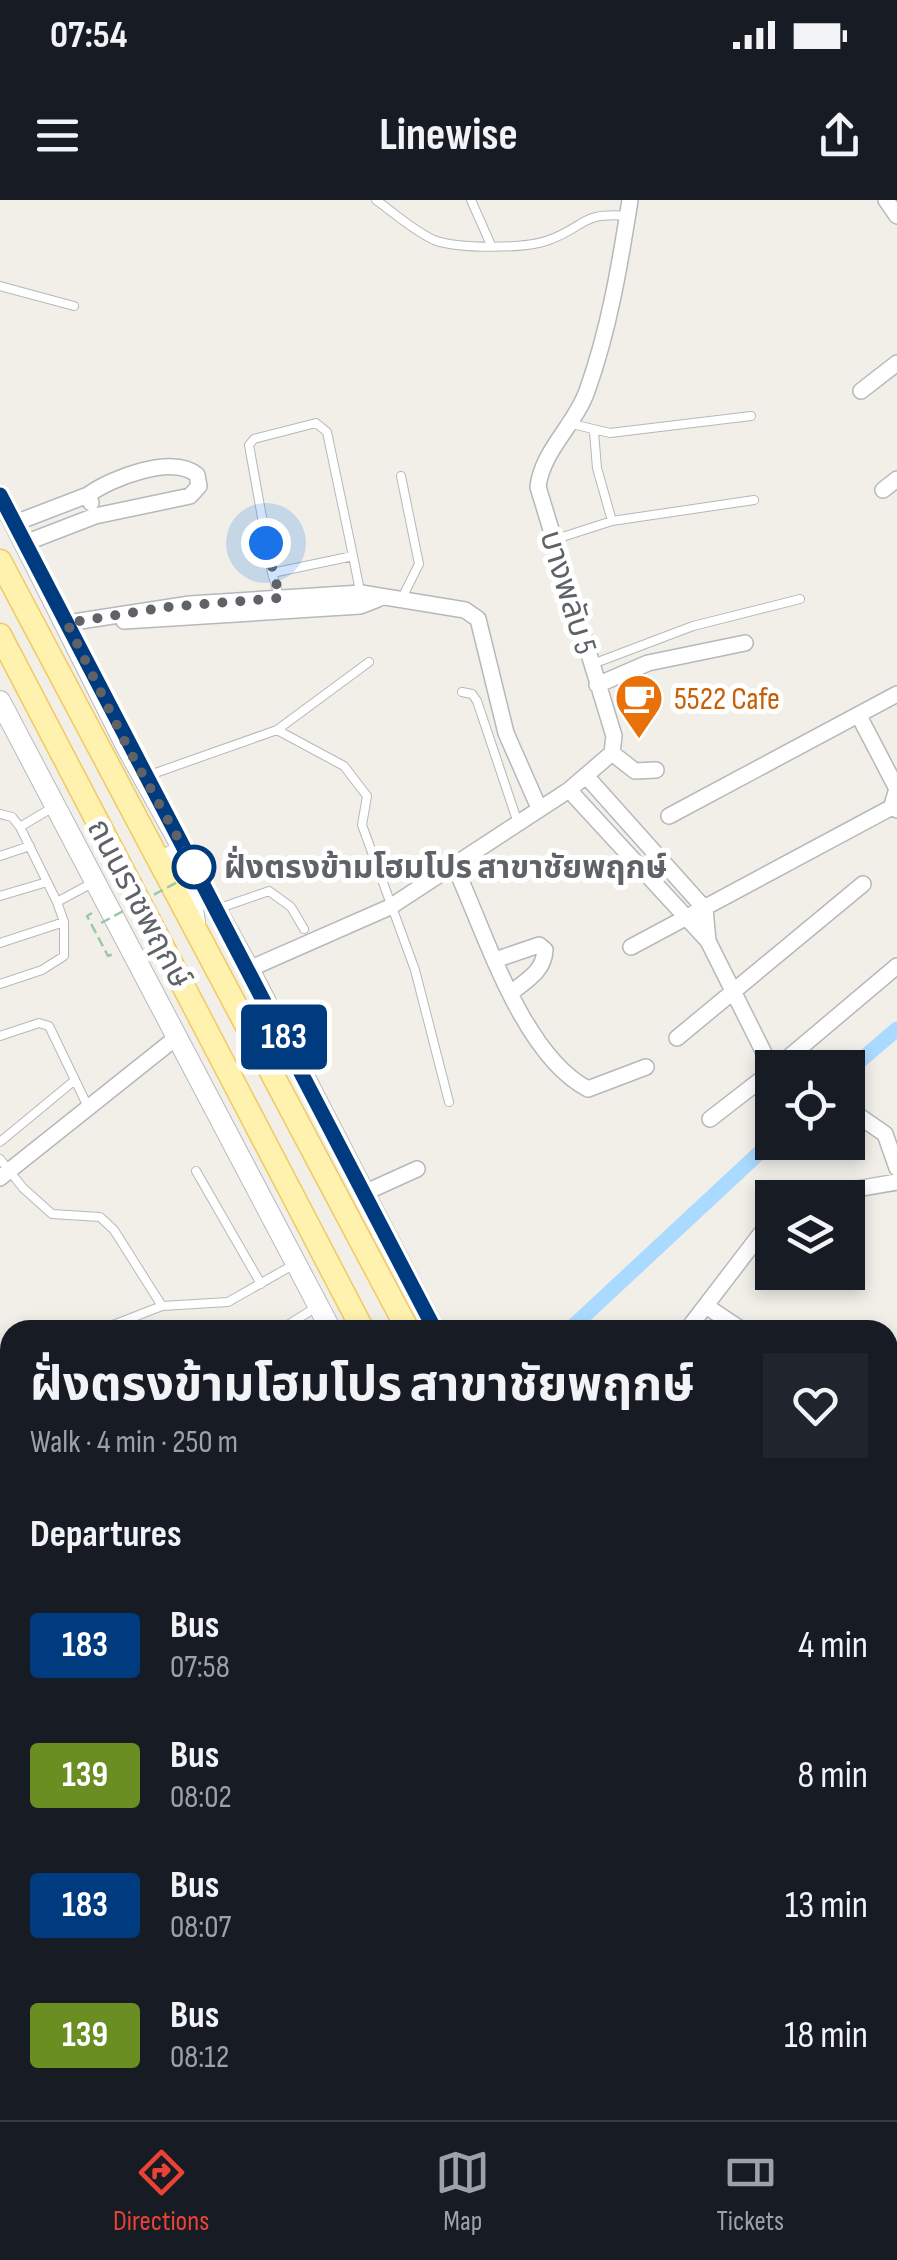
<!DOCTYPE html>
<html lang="en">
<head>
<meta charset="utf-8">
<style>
	body { margin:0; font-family:"Sofia Sans Condensed","Noto Sans Thai",sans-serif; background:#20242c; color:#f1f3f6; height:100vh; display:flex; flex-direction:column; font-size:38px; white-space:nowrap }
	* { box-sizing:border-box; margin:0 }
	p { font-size:32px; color:#9ea1a6 }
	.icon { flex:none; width:55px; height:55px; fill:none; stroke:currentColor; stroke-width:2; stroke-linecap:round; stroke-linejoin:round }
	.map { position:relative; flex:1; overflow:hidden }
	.sheet { position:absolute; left:0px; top:1120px; width:898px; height:800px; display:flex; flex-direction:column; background:#171b24; border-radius:30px 30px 0 0; box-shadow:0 5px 15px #0003 }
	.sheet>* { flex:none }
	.badge { padding:0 20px; border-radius:8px; font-size:35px; line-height:65px }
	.controls { position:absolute; left:755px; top:850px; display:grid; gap:20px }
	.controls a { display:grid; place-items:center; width:110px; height:110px; border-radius:0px; background:#171b24; box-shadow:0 5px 15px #0003; font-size:50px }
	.you { position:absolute; width:50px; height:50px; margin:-25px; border:8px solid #fff; border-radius:50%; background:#1a73e8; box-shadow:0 0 0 15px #1a73e833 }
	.map>.badge { position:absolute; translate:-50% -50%; box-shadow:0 0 0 5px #fff }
	h2 { padding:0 30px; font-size:38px; line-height:90px }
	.round { display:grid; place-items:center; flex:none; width:105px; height:105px; border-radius:0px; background:#20242c }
	.head { display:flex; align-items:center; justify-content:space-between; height:170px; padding:0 30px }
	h1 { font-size:48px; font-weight:700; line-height:75px }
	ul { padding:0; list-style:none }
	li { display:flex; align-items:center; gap:30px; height:130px; padding:0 30px }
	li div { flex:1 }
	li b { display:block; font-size:38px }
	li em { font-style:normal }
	li .badge { min-width:110px; font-weight:700; text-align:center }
	.status { display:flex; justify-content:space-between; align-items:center; height:70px; padding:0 50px; background:#171b24; direction:ltr }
	.status svg { height:28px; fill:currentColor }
	header { display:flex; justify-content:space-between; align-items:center; height:130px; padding:0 30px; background:#171b24; font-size:45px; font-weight:700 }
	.tab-bar { display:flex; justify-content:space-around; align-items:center; height:140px; border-top:2px solid #363941; background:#171b24; font-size:28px; color:#9ea1a6 }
	.tab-bar a { display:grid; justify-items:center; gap:5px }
	.tab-bar .active { color:#ea4335 }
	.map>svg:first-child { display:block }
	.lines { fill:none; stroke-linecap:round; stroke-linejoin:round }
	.canal { stroke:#aadaff; stroke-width:15 }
	.lane-casing { stroke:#b5b8bc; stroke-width:10 }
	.street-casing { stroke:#b5b8bc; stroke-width:18 }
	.secondary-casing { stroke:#b6babf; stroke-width:22 }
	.primary-casing { stroke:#f2c960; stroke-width:25 }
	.path { stroke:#9cc7a9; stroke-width:2.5; stroke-dasharray:10 5; stroke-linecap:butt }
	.lane { stroke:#fff; stroke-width:8 }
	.street { stroke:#fff; stroke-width:15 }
	.secondary { stroke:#fff; stroke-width:20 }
	.primary { stroke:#fff2af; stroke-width:22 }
	.path-bridge { stroke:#9cc7a9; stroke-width:2.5; stroke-dasharray:10 5; stroke-linecap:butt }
	.line-casing { stroke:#fff; stroke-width:22 }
	.line { stroke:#003b80; stroke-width:15 }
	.walk { stroke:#5f6368; stroke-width:10; stroke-dasharray:0 18 }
	.stop-dot { fill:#fff; stroke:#003b80; stroke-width:5 }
	.labels { text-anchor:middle; stroke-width:10; stroke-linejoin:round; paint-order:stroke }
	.street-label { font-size:32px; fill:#5f6368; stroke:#fff }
	.food-label { font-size:32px; fill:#c56008; stroke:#fff; text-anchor:start }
	.stop-label { font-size:32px; font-weight:bold; fill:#5f6368; stroke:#fff; text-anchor:start }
</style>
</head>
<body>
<div class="status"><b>07:54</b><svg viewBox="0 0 49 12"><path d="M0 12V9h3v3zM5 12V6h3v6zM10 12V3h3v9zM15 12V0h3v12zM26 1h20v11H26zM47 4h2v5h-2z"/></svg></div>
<header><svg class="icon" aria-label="menu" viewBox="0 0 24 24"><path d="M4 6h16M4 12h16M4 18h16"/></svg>Linewise<svg class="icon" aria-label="share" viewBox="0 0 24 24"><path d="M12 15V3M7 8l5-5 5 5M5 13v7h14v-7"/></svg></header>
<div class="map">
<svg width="897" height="1920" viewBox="0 0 897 1920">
	<rect width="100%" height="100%" fill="#f1efe8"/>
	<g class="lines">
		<path class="canal" d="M848,871L897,829
			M569,1130L772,941
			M0,1661L10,1647"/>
		<g class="lane-casing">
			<path id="lane" d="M376,0C394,13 414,31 434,40C457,49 526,49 549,40C587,26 580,12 628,16
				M471,0L491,45
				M0,86L74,106
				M316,223L327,232L353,356L272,373L249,245L254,239Z
				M572,224L610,233L751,216
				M594,232L597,268L612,321
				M401,276L419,364L401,400
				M553,340L612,321L754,300
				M353,356L361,396
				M272,373L280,399
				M590,465L693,426L800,399
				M462,492L472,494L477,501L518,623
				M277,530L344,566L367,596L362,625L415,770L449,902
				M144,577L277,530L369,462
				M0,614L12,617L20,627L55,606
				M20,627L57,702
				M0,656L30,646
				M0,696L47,682
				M220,708L269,691L291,707L304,729
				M0,743L64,722
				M0,784L42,770L64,756V722L57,702L94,682
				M0,836L39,823L49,826L89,909
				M0,942L75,880
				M0,959L23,988L52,1014L100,1017L114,1030L162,1106L228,1102L293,1065
				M196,971L261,1084
				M108,1127L162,1106
				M280,1130L318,1106
				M0,1150L2,1166L10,1175
				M888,1806L897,1797
				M888,1874L897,1868
				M888,1887L897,1904"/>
		</g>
		<g class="street-casing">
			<path id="street" d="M886,0L897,16
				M861,191L897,163
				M883,290L897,279
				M15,323L88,295L91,303
				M25,343L95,316L190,296L199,286L197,275C173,254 111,278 88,295
				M124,421L360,406L378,399
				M67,423L190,404L361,393L465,410L478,419L506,533L539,608
				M597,485L648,463L745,443
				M859,516L897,589L893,602L897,610
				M612,553L635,571L656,570
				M587,577L705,709L708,741
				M569,590L708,741L772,869
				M669,616L897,494
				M455,667C485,732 522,855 588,889L646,867
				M631,747L894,606
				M498,759L539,745L545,750C544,771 527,780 512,792
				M249,769L390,707L569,590L612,553L614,536L538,287C542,251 575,225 587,191C609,130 620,64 630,0
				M677,838L863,684
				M776,868L897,766
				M856,914L885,934L897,968
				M710,919L772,871
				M0,978L177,837
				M364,993L417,969
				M804,998L897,982
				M706,1106L742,1130
				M687,1130L772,1019
				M888,1258L897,1250
				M888,1537L897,1531
				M888,1608L897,1607
				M0,1691L10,1689
				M143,1920L164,1910"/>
		</g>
		<g class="secondary-casing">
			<path id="secondary" d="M0,295L127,548L249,769L435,1130
				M0,501L331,1130
				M173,655L191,696L195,722
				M724,1910L730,1920
				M748,1910L754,1920
				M842,1910L847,1920"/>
		</g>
		<g class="primary-casing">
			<path id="primary" d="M0,361L408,1130
				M0,435L363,1130
				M770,1910L775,1920
				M814,1910L819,1920"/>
		</g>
		<path class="path" d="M92,713L87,716L108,756L113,754"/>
		<use href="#lane" class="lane"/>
		<use href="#street" class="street"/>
		<use href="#secondary" class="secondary"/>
		<use href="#primary" class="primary"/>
		<path class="path-bridge" d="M101,723L202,669"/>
	</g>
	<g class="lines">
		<g class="line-casing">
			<path id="line" d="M0,295C144,574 291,851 435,1130"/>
		</g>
		<use href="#line" class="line"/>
		<path class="walk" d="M194,667L128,548L67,423L167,407L280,398L266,343"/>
	</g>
	<defs>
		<g id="cafe-pin" transform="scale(2.5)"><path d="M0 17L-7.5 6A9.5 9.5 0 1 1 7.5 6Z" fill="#e8710a" stroke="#fff"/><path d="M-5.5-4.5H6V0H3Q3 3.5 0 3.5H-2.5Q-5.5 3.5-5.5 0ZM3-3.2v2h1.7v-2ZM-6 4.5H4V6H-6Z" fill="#fff"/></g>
	</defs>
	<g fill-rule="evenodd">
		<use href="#cafe-pin" x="639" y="498"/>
	</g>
	<circle class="stop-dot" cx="194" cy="667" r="20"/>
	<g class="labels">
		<g class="street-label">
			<text transform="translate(569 392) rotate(73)" y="11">บางพลับ 5</text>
			<text transform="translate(140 703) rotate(62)" y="11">ถนนราชพฤกษ์</text>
		</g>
		<g class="food-label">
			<text x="674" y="509">5522 Cafe</text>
		</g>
		<g class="stop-label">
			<text x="224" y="678">ฝั่งตรงข้ามโฮมโปร สาขาชัยพฤกษ์</text>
		</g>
	</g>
</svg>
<div class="controls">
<a><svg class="icon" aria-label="locate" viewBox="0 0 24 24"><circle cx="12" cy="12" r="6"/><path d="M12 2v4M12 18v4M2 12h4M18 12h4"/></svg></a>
<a><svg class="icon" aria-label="layers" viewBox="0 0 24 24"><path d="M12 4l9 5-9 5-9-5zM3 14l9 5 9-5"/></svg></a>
</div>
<div class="you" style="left:266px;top:343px"></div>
<b class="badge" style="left:284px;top:837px;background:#003b80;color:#fff">183</b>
<section class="sheet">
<div class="head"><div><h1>ฝั่งตรงข้ามโฮมโปร สาขาชัยพฤกษ์</h1><p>Walk · 4 min · 250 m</p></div><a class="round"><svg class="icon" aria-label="heart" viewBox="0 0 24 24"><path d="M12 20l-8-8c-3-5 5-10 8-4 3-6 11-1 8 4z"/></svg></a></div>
<h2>Departures</h2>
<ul>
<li><span class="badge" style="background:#003b80;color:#fff">183</span><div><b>Bus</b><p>07:58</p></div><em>4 min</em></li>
<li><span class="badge" style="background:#6b8e23;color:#fff">139</span><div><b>Bus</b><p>08:02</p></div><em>8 min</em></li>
<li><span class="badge" style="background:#003b80;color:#fff">183</span><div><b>Bus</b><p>08:07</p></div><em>13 min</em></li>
<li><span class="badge" style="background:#6b8e23;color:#fff">139</span><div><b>Bus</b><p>08:12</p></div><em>18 min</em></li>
</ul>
</section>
</div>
<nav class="tab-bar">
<a class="active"><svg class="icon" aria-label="directions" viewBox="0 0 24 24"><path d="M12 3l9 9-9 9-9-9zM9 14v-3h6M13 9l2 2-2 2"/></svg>Directions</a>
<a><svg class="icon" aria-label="map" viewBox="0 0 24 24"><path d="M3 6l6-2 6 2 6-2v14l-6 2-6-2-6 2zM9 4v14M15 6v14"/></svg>Map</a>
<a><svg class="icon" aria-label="tickets" viewBox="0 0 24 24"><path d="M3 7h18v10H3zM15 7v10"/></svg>Tickets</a>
</nav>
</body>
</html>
